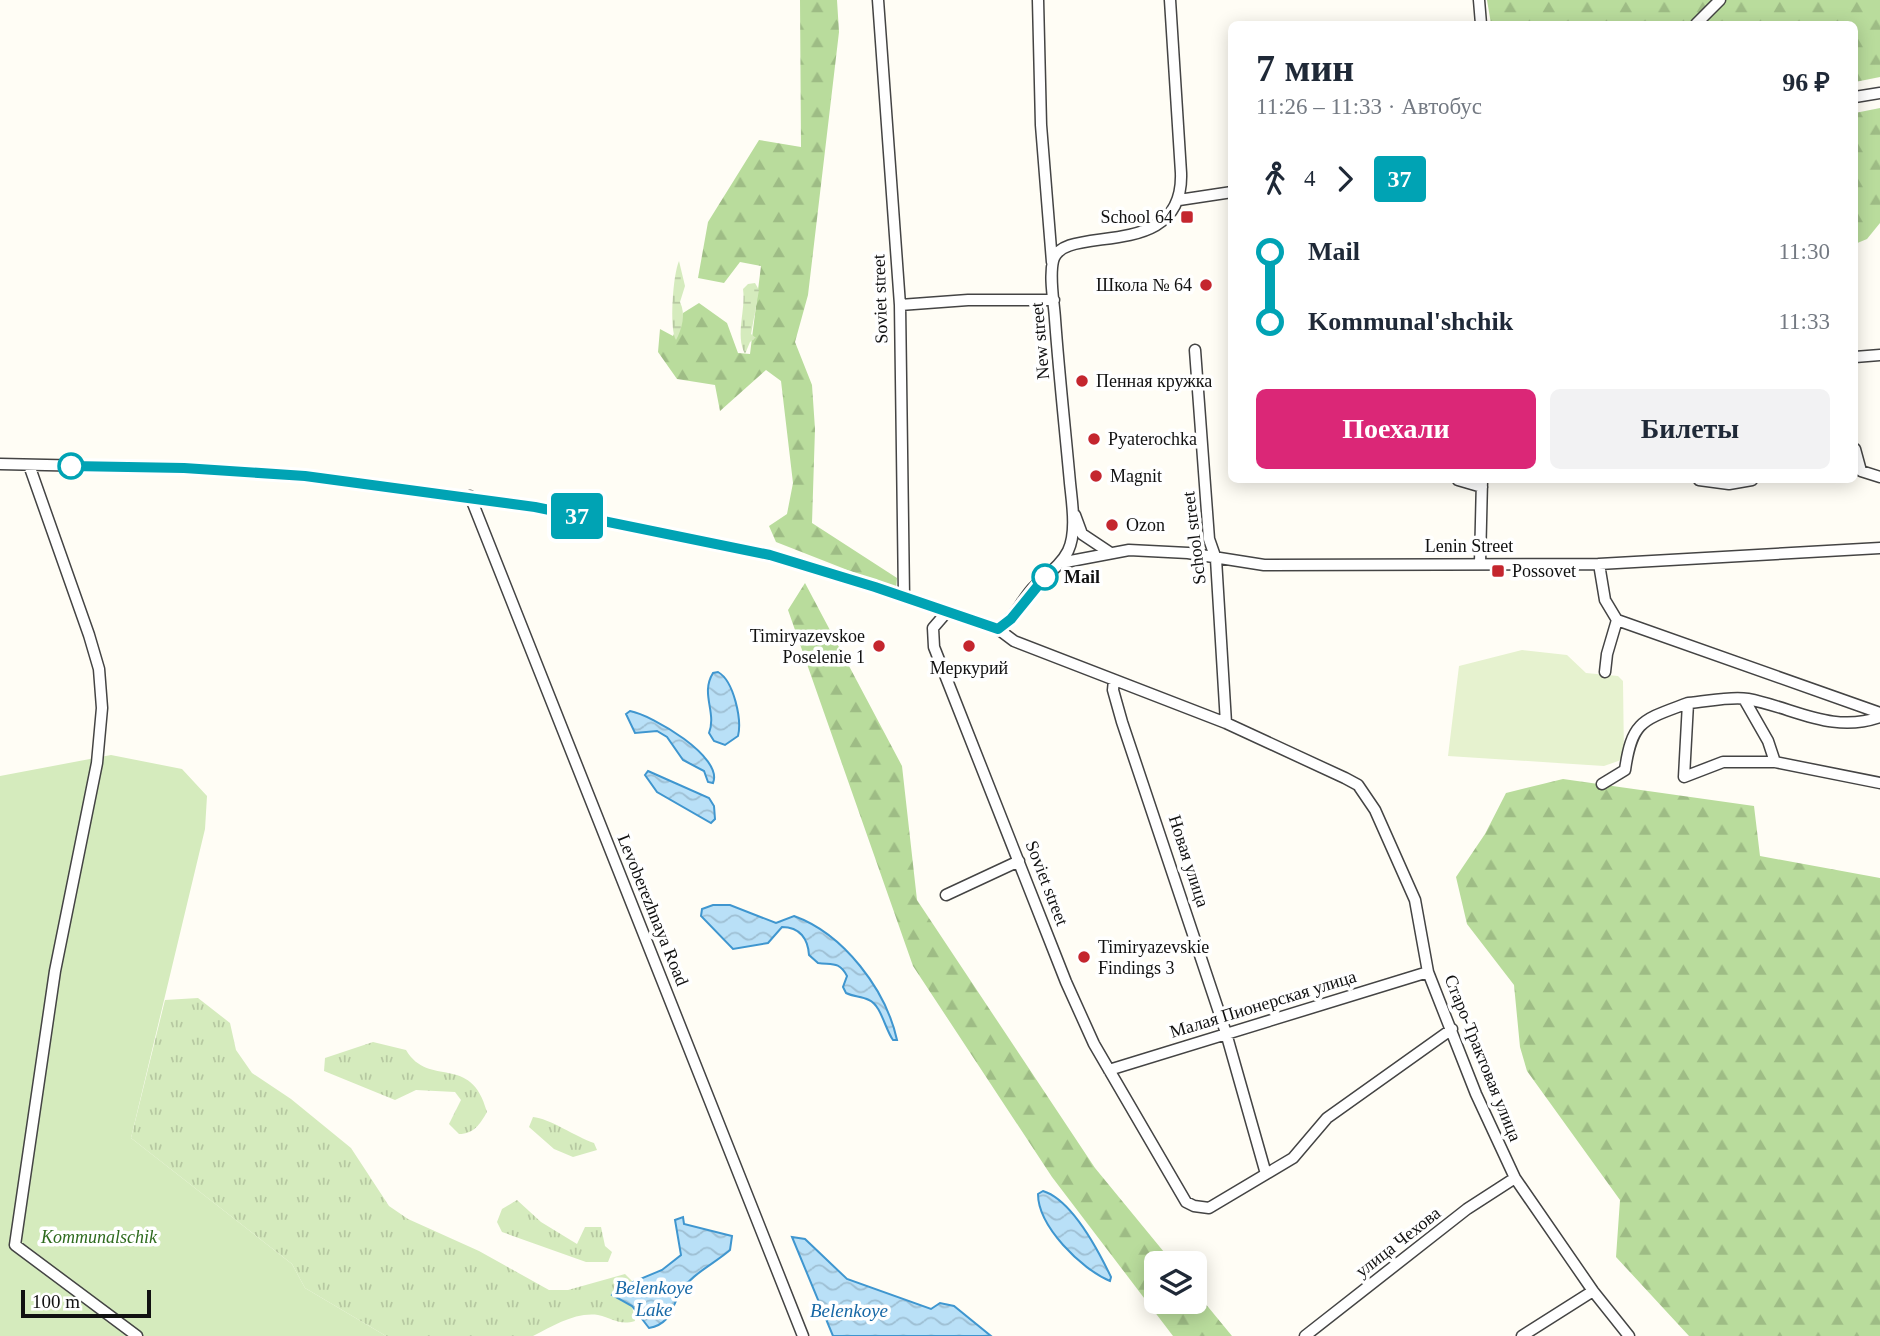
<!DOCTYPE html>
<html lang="ru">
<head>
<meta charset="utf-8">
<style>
	body { margin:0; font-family:"Times New Roman",serif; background:#f2f2f3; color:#1f2937; height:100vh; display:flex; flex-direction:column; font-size:26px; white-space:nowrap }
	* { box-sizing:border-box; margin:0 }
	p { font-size:23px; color:#747a83 }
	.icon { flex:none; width:38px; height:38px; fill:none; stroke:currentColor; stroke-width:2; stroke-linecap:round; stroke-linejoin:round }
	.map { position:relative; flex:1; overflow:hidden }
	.panel { position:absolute; left:1228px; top:21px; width:630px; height:462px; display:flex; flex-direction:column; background:#fff; border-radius:10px; box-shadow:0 4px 18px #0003 }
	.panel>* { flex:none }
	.badge { padding:0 14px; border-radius:5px; font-size:24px; line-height:46px }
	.controls { position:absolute; left:1144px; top:1251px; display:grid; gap:14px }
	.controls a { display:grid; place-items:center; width:63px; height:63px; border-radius:10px; background:#fff; box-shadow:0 4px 18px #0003; font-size:35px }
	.scale { position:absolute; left:21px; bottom:18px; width:130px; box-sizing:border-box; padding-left:7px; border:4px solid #111; border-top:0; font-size:19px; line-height:24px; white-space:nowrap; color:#111; -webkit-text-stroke:5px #fff; paint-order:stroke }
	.map>.badge { position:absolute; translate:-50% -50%; box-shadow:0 0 0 4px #fff }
	.legs { display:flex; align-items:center; gap:10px; height:77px; padding:0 28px; font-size:23px }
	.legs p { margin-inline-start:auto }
	.summary { display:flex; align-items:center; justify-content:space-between; height:119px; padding:0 28px }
	h1 { font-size:38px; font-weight:700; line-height:52px }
	.primary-button { display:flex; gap:14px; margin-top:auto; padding:14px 28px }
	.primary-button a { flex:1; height:80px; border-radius:10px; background:#db2777; color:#fff; font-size:28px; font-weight:700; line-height:80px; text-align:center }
	.primary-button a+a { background:#f2f2f3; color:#1f2937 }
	ul { padding:0 28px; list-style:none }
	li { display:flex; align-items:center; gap:24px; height:70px; font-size:26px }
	li i { display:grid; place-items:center; width:10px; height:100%; margin:0 9px; background:currentColor }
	li i::after { content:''; width:18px; height:18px; margin:-9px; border:5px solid; border-radius:50%; background:#fff }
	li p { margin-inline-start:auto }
	li:first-child i { background:linear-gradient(#0000 50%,currentColor 0) }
	li:last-child i { background:linear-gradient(currentColor 50%,#0000 0) }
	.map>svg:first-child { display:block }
	.grass { fill:url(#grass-tufts) }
	.forest { fill:url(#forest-firs) }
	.wetland { fill:url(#wetland-marsh) }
	.garden { fill:#d5ebbd }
	.pitch { fill:#e6f2cf }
	.water { fill:url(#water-waves); stroke:#3f96cf; stroke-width:2 }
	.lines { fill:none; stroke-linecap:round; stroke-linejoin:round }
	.minor-casing { stroke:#444; stroke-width:13 }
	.minor { stroke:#fff; stroke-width:10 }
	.line-1-casing { stroke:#fff; stroke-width:16 }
	.line-1 { stroke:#00a3b4; stroke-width:10 }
	.poi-dot { fill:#c4262e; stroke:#fff; stroke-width:2.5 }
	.stop-1-dot { fill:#fff; stroke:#00a3b4; stroke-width:3.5 }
	.labels { text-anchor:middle; stroke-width:7; stroke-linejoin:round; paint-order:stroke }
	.poi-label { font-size:18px; fill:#111; stroke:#fff; text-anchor:start }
	.street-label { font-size:18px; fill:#111; stroke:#fff }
	.stop-label { font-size:18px; font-weight:bold; fill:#111; stroke:#fff; text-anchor:start }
	.park-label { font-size:18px; font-style:italic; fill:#2f6b1f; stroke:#fff }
	.water-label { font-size:19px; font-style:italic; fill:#1768a6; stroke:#fff }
</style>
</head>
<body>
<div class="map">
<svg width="1880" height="1336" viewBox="0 0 1880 1336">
	<defs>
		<pattern id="grass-tufts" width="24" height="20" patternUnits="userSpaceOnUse" patternTransform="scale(1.75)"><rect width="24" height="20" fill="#d5ebbd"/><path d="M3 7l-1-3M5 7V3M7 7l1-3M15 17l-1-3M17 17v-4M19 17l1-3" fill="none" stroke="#b6c8a1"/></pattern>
		<pattern id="forest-firs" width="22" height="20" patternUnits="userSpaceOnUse" patternTransform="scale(1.75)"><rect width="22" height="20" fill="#b9dc9c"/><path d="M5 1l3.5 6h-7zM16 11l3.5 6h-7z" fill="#9ebc85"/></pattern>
		<pattern id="wetland-marsh" width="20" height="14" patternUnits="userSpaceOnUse" patternTransform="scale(1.75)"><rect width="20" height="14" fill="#d5ebbd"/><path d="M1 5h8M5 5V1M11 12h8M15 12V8" fill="none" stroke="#b6c8a1"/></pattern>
		<pattern id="water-waves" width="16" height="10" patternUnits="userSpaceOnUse" patternTransform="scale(1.75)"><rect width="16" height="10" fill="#b9e0f7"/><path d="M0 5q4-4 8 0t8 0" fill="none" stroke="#9ebfd3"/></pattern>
	</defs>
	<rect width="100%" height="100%" fill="#fffdf5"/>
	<path class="grass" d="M198,998L230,1023L236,1050L252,1073L291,1099L351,1148L389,1206L408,1219L479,1251L549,1290H568L625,1274L633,1282L616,1289L621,1301L632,1306L635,1321C619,1326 613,1318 598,1315C575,1312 553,1326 533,1336H386L305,1288L292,1264L131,1138L165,1000Z
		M373,1042L406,1050C429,1089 471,1052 487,1112C480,1124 474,1134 459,1134L449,1124L461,1100L455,1092L416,1090L395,1100L324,1071L325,1058Z
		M533,1117C549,1118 576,1137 594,1143L597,1150L573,1157L554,1149L529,1127Z
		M517,1200L541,1222L577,1244L585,1227H601L605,1246L612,1252L608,1262H586L502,1232L497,1222L502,1209Z"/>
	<path class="forest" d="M800,0H837L839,32L808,295L795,342L812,385L815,429L812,523L897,578L896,589L776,542L769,526L787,514L793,483L781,381L766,370L720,411L715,385L677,379L658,352L660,329L673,336L683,313L699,303L727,323L738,353L750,354L761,266L740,262L724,283L698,278L708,222L759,140L801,147Z
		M1487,0H1880V77L1855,82V24H1491Z
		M1880,108V223L1867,239L1855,244V113Z
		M805,583L902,766L917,900L1095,1168L1173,1263L1157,1264V1302H1195V1291L1232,1336H1173L1052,1177L913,966L788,610Z
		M1563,779L1754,806L1760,856L1880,878V1336H1689L1616,1257L1620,1200L1527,1071L1520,1047L1514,985L1467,924L1456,877L1485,834L1506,793Z"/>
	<path class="wetland" d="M679,261L685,286L680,302C686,314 682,329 676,340C669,329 673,274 679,261Z
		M755,283L759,290L751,334L756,338L750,342L745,354C735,334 746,311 743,289L748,284Z"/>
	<path class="garden" d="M111,755L182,769L207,796L205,829L131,1138L292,1264L305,1288L386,1336H0V776Z"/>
	<path class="pitch" d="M1522,650L1567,655L1586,673L1618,676L1623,681L1624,759L1604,766L1448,756L1459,666Z"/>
	<path class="water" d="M718,672C734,681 742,720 738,736L725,745L714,741L709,733C717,712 700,694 713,673Z
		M630,711C652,715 724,757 713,783L708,782L704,771L683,760L667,737L657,731L635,733L626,714Z
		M648,771L709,798L714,806L715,819L711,823L657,792L645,775Z
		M713,905H730L776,923L794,916C844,934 886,990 897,1040H893C885,1029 881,1005 869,1000C861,996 854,997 846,993L843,987L847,976C839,961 832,965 818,963L809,955C808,939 800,927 782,927L768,943L733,949L701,916L702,909Z
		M1043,1191C1072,1200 1099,1252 1111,1277L1110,1281C1081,1269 1038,1226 1038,1194Z
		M683,1217L684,1224L732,1236L730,1250C714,1264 691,1274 680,1293C671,1308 671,1324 649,1328L632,1306L612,1295L616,1289L662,1270L681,1255L675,1220Z
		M792,1237L805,1239L847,1279L931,1309L940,1303L954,1306L991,1336H833Z"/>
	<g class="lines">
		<g class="minor-casing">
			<path id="minor" d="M878,0L900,305L904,597
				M1038,0L1041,125L1052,262
				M1479,0L1481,24
				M1696,24L1720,0
				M1855,97L1880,93
				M1179,200L1232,192
				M900,305L968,300H1054
				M1195,350L1209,539L1216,559L1226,723
				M1855,357L1880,355
				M1855,449L1861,471L1880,477
				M0,464L184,468L305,476L535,507L770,555L875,587L998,629L1014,641L1226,723L1345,778L1358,785L1375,810L1415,900L1428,972L1476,1094L1515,1178L1593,1291L1629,1336
				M29,465L89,635L99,669L102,708L97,763L55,971L15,1245L137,1336
				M1458,480L1482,487
				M1699,480L1729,484L1752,480
				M470,496L803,1336
				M1075,515L1082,534L1109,552
				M1060,563L1129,550L1188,553L1264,565L1599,564L1880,548
				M1480,563L1482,480
				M1599,564L1605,600L1617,620L1607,654L1605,672
				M946,613L933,628L934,647L1066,982L1094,1044L1186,1202L1194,1206L1209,1208L1293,1158L1327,1118L1452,1029
				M1617,620L1880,713
				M998,629C1014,619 1020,603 1032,589C1044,576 1060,567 1068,551C1077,532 1072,503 1070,483C1065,428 1059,374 1055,319C1054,302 1049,278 1053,261C1062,221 1184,265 1181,173L1170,0
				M1114,680L1113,690L1122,722L1226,1033L1266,1174
				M1744,699L1768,741L1775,762
				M1880,717C1832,734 1795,708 1748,699C1729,696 1706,702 1688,703L1684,777L1723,762H1775L1880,783
				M1602,784L1625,770C1632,720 1643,720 1688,703
				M946,895L1019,861
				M1109,1070L1428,972
				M1305,1336L1467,1209L1515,1178
				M1522,1336L1593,1291"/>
		</g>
		<use href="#minor" class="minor"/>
	</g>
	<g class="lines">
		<g class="line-1-casing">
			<path id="line-1" d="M71,466L184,468L305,476L535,507L770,555L875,587L998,629L1011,619L1045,577"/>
		</g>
		<use href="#line-1" class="line-1"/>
	</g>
	<g class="poi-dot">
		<rect x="1180" y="210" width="14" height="14" rx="3.5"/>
		<circle cx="1206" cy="285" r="7"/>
		<circle cx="1082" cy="381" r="7"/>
		<circle cx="1094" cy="439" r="7"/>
		<circle cx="1096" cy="476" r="7"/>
		<circle cx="1112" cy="525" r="7"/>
		<rect x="1491" y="564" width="14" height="14" rx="3.5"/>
		<circle cx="879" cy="646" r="7"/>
		<circle cx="969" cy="646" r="7"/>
		<circle cx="1084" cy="957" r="7"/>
	</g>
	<g class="stop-1-dot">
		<circle cx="71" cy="466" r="12"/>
		<circle cx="1045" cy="577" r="12"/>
	</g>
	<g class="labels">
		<g class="poi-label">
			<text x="1173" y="223" text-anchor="end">School 64</text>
			<text x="1192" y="291" text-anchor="end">Школа № 64</text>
			<text x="1096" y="387">Пенная кружка</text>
			<text x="1108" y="445">Pyaterochka</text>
			<text x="1110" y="482">Magnit</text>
			<text x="1126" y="531">Ozon</text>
			<text x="1512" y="577">Possovet</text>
			<text x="865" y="642" text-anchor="end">Timiryazevskoe<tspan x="865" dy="21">Poselenie 1</tspan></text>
			<text x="969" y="674" text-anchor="middle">Меркурий</text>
			<text x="1098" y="953">Timiryazevskie<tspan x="1098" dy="21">Findings 3</tspan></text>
		</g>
		<g class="street-label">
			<text transform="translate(880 299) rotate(-92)" y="6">Soviet street</text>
			<text transform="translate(1040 341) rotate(-95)" y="6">New street</text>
			<text transform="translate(1194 538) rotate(-97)" y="6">School street</text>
			<text x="1469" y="552">Lenin Street</text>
			<text transform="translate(1189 861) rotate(72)" y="6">Новая улица</text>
			<text transform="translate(1047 883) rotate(69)" y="6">Soviet street</text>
			<text transform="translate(653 910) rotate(68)" y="6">Levoberezhnaya Road</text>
			<text transform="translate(1263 1004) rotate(-17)" y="6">Малая Пионерская улица</text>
			<text transform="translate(1483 1058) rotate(68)" y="6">Старо-Трактовая улица</text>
			<text transform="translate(1398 1242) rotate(-38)" y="6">улица Чехова</text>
		</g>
		<g class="stop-label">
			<text x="1064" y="583">Mail</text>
		</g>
		<g class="park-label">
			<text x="99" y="1243">Kommunalschik</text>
		</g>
		<g class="water-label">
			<text x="654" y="1294">Belenkoye<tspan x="654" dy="22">Lake</tspan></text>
			<text x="849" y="1317">Belenkoye</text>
		</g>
	</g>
</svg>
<div class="controls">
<a><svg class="icon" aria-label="layers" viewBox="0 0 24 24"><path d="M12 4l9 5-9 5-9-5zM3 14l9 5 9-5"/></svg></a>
</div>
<div class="scale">100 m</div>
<b class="badge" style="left:577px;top:516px;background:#00a3b4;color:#fff">37</b>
<section class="panel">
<div class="summary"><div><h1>7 мин</h1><p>11:26 – 11:33 · Автобус</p></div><b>96 ₽</b></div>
<div class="legs"><svg class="icon" aria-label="walk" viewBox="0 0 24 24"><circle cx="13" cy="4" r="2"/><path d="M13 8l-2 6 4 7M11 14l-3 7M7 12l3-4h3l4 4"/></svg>4<svg class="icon" aria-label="forward" viewBox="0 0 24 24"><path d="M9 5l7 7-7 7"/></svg><b class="badge" style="background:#00a3b4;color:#fff">37</b></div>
<ul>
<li><i style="color:#00a3b4"></i><b>Mail</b><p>11:30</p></li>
<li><i style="color:#00a3b4"></i><b>Kommunal'shchik</b><p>11:33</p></li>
</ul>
<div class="primary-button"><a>Поехали</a><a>Билеты</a></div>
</section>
</div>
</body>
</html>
